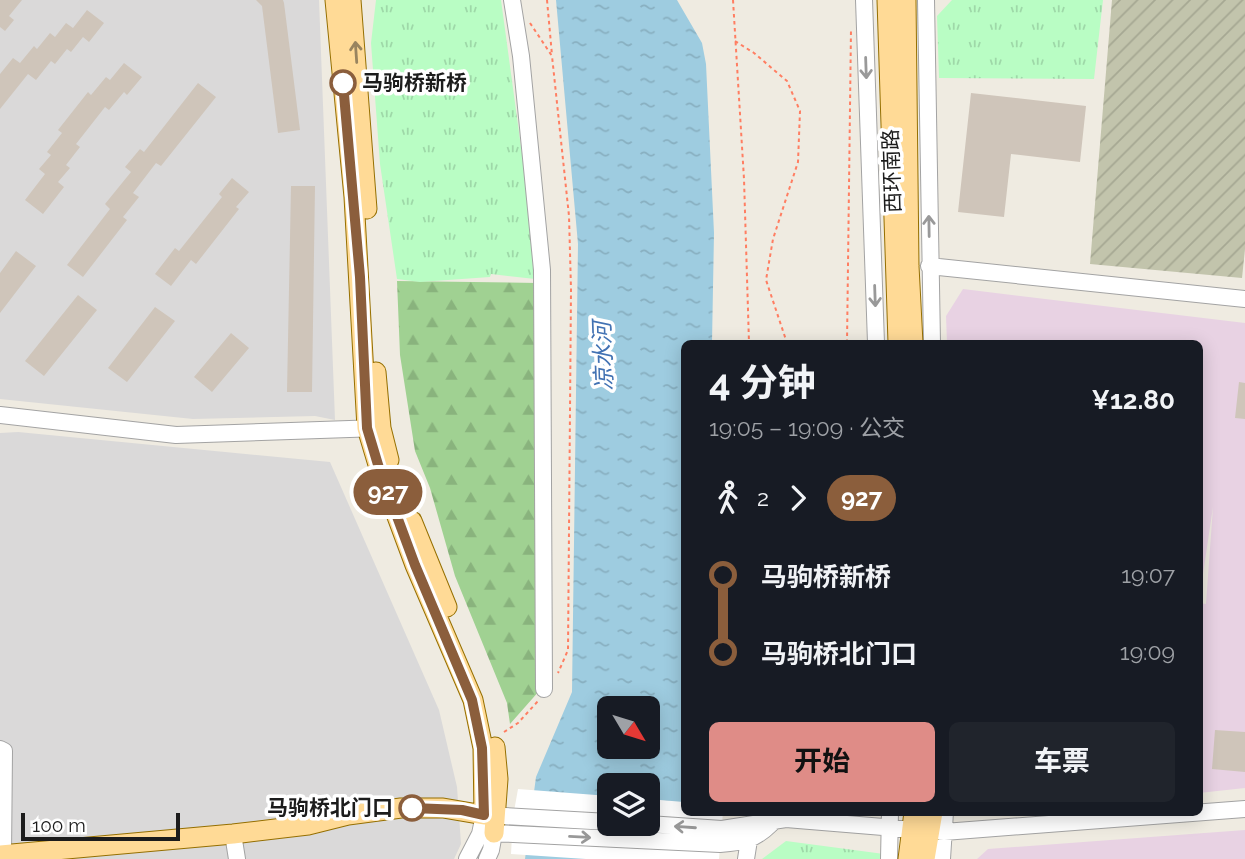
<!DOCTYPE html>
<html lang="zh">
<head>
<meta charset="utf-8">
<style>
	body { margin:0; font-family:Raleway,"Noto Sans SC",sans-serif; background:#20242c; color:#f1f3f6; height:100vh; display:flex; flex-direction:column; font-size:26px; white-space:nowrap }
	* { box-sizing:border-box; margin:0 }
	p { font-size:23px; color:#9ea1a6 }
	.icon { flex:none; width:38px; height:38px; fill:none; stroke:currentColor; stroke-width:2; stroke-linecap:round; stroke-linejoin:round }
	.map { position:relative; flex:1; overflow:hidden }
	.sheet { position:absolute; left:681px; top:340px; width:522px; height:476px; display:flex; flex-direction:column; background:#171b24; border-radius:10px; box-shadow:0 4px 18px #0003 }
	.sheet>* { flex:none }
	.badge { padding:0 14px; border-radius:23px; font-size:24px; line-height:46px }
	.needle { width:46px; rotate:128deg }
	.buttons { position:absolute; left:597px; top:696px; display:grid; gap:14px }
	.buttons a { display:grid; place-items:center; width:63px; height:63px; border-radius:10px; background:#171b24; box-shadow:0 4px 18px #0003; font-size:35px }
	.scale { position:absolute; left:21px; bottom:18px; width:159px; box-sizing:border-box; padding-left:7px; border:4px solid #1c1c1c; border-top:0; font-size:19px; line-height:24px; white-space:nowrap; color:#1c1c1c; -webkit-text-stroke:5px #fff; paint-order:stroke }
	.map>.badge { position:absolute; translate:-50% -50%; box-shadow:0 0 0 4px #fff }
	.legs { display:flex; align-items:center; gap:10px; height:77px; padding:0 28px; font-size:23px }
	.legs p { margin-inline-start:auto }
	.overview { display:flex; align-items:center; justify-content:space-between; height:119px; padding:0 28px }
	h1 { font-size:38px; font-weight:700; line-height:52px }
	.button { display:flex; gap:14px; margin-top:auto; padding:14px 28px }
	.button a { flex:1; height:80px; border-radius:10px; background:#df8c87; color:#111; font-size:28px; font-weight:700; line-height:80px; text-align:center }
	.button a+a { background:#20242c; color:#f1f3f6 }
	ul { padding:0 28px; list-style:none }
	li { display:flex; align-items:center; gap:24px; height:77px; font-size:26px }
	li i { display:grid; place-items:center; width:10px; height:100%; margin:0 9px; background:currentColor }
	li i::after { content:''; width:18px; height:18px; margin:-9px; border:5px solid; border-radius:50%; background:#171b24 }
	li p { margin-inline-start:auto }
	li:first-child i { background:linear-gradient(#0000 50%,currentColor 0) }
	li:last-child i { background:linear-gradient(currentColor 50%,#0000 0) }
	.map>svg:first-child { display:block }
	.residential { fill:#dad9d9 }
	.industrial { fill:#e8d2e3 }
	.construction { fill:url(#construction-furrows) }
	.forest { fill:url(#forest-firs) }
	.park { fill:url(#park-tufts) }
	.water { fill:url(#water-ripples); fill-rule:evenodd }
	.pier { fill:#fff }
	.building { fill:#cfc5ba }
	.lines { fill:none; stroke-linecap:round; stroke-linejoin:round }
	.minor-casing { stroke:#a3a3a3; stroke-width:18 }
	.major-casing { stroke:#956f00; stroke-width:21 }
	.path { stroke:#ff7e62; stroke-width:2; stroke-dasharray:3.5 3.5; stroke-linecap:butt }
	.minor { stroke:#fff; stroke-width:16 }
	.major { stroke:#ffda96; stroke-width:19 }
	.oneway { stroke:#99845f }
	.oneway2 { stroke:#999 }
	.line-1-casing { stroke:#fff; stroke-width:16 }
	.line-1 { stroke:#8b5e3c; stroke-width:10 }
	.stop-1-dot { fill:#fff; stroke:#8b5e3c; stroke-width:3.5 }
	.labels { text-anchor:middle; stroke-width:7; stroke-linejoin:round; paint-order:stroke }
	.stop-label { font-size:21px; font-weight:bold; fill:#1c1c1c; stroke:#fff; text-anchor:start }
	.street-label { font-size:21px; fill:#1c1c1c; stroke:#fff }
	.water-label { font-size:23px; font-style:italic; fill:#4272b3; stroke:#fff }
</style>
</head>
<body>
<div class="map">
<svg width="1245" height="859" viewBox="0 0 1245 859">
	<defs>
		<pattern id="construction-furrows" width="10" height="10" patternUnits="userSpaceOnUse" patternTransform="scale(1.75)"><rect width="10" height="10" fill="#c2c4ac"/><path d="M-1 1l2-2M0 10L10 0M9 11l2-2" fill="none" stroke="#a6a893"/></pattern>
		<pattern id="forest-firs" width="22" height="20" patternUnits="userSpaceOnUse" patternTransform="scale(1.75)"><rect width="22" height="20" fill="#a0d192"/><path d="M5 1l3.5 6h-7zM16 11l3.5 6h-7z" fill="#89b37d"/></pattern>
		<pattern id="park-tufts" width="24" height="20" patternUnits="userSpaceOnUse" patternTransform="scale(1.75)"><rect width="24" height="20" fill="#b9fdc4"/><path d="M3 7l-1-3M5 7V3M7 7l1-3M15 17l-1-3M17 17v-4M19 17l1-3" fill="none" stroke="#9ed8a8"/></pattern>
		<pattern id="water-ripples" width="26" height="14" patternUnits="userSpaceOnUse" patternTransform="scale(1.75)"><rect width="26" height="14" fill="#9ecce0"/><path d="M2 4q2-2 4 0t4 0M15 11q2-2 4 0t4 0" fill="none" stroke="#88afc0"/></pattern>
	</defs>
	<rect width="100%" height="100%" fill="#efebe1"/>
	<path class="residential" d="M0,0H319L335,420L315,416L193,419L0,399Z
		M18,432L330,462L439,710L457,787L461,844L454,859H0V433Z"/>
	<path class="industrial" d="M963,289L1245,323V788L1199,793V603L1206,604L1213,507L1199,601V343H947L946,316Z
		M1245,830V859H977L988,849Z"/>
	<path class="construction" d="M1112,0H1245V249L1242,278L1090,264Z"/>
	<path class="forest" d="M397,281L538,283L540,690L510,724L507,703L455,576L430,488L415,451L400,355Z"/>
	<path class="park" d="M376,0H501L530,213L535,279L491,274L490,277L420,282L397,279L380,164L371,43Z
		M952,0H1103L1094,79L939,78L937,16Z
		M786,841L884,854L888,859H762Z"/>
	<path class="water" d="M556,0H677L702,43L706,64L714,233L712,343H684V812L701,859H525L536,777L572,692L578,244ZM609,709H648V747H609ZM609,786H648V824H609Z"/>
	<path class="pier" d="M518,789L609,796V824H648V799L684,802V812H723L719,859H586L511,854L513,817Z"/>
	<path class="building" d="M0,0H22L9,16L14,20L5,31L0,27Z
		M256,0H283L284,3L300,130L278,133L262,6Z
		M87,10L104,23L89,42L83,37L71,52L67,49L55,64L51,61L36,80L28,74L0,109V74L13,58L20,63L34,46L37,49L50,33L55,37L66,23L73,28Z
		M124,63L142,77L127,95L124,92L109,110L105,107L76,144L80,147L66,165L70,168L58,182L64,187L43,214L25,200L45,174L39,169L51,155L47,152L62,133L58,130L88,92L91,95L106,77L110,80Z
		M198,83L216,97L161,166L156,163L133,193L139,197L123,217L127,220L83,277L67,265L110,209L105,204L131,172L125,167L140,149L144,152Z
		M971,93L1086,106L1080,162L1011,154L1004,217L958,212Z
		M232,178L249,192L236,207L239,209L196,264L191,260L171,286L155,274L175,248L179,251L222,197L219,194Z
		M291,186H315L312,392H287Z
		M16,251L36,266L0,313V273Z
		M78,295L97,310L44,376L25,361Z
		M155,307L175,321L127,382L108,368Z
		M231,333L249,348L212,392L194,377Z
		M1239,382L1245,383V419L1235,418Z
		M1215,730L1245,732V772L1212,769Z"/>
	<g class="lines">
		<g class="minor-casing">
			<path id="minor" d="M512,0L521,56L542,270L544,689
				M864,0L876,343
				M926,0L932,343
				M929,266L1245,299
				M0,415L176,435L379,428
				M0,749L4,751L3,855
				M486,815L609,822
				M648,824L722,829L786,819L944,832L1245,809
				M494,833L720,844C744,842 755,840 772,823
				M233,834L237,859
				M467,859L480,834L484,815
				M487,859L491,850L494,833
				M746,859L749,840
				M889,859L890,812
				M942,859L945,812"/>
		</g>
		<g class="major-casing">
			<path id="major" d="M351,0L367,209
				M887,0L898,343
				M906,0L909,266L913,343
				M376,372L381,428L389,460
				M412,521L447,607
				M494,833L498,779L495,747
				M0,855L233,834L308,825L348,815L401,808H443L484,815L483,748L473,700L415,565L379,468L367,428L354,197L335,0
				M908,859L914,812
				M925,859L933,812"/>
		</g>
		<path class="path" d="M547,0L552,55
			M733,0L744,179L749,343
			M530,23L552,56L569,216L571,289L568,650L558,673
			M735,41L754,53L787,81L800,111L798,162L773,239L766,280L787,343
			M847,343L851,29
			M504,732L518,723L539,700"/>
		<use href="#minor" class="minor"/>
		<use href="#major" class="major"/>
	</g>
	<defs><path id="oneway-shaft" d="M-6 0H5M1.5-3L5.5 0L1.5 3" fill="none" stroke-width="1.6" stroke-linecap="round" stroke-linejoin="round" transform="scale(1.75)"/></defs>
	<use class="oneway" href="#oneway-shaft" transform="translate(356 52) rotate(-94)"/>
	<g class="oneway2">
		<use href="#oneway-shaft" transform="translate(866 68) rotate(88)"/>
		<use href="#oneway-shaft" transform="translate(929 226) rotate(-91)"/>
		<use href="#oneway-shaft" transform="translate(875 296) rotate(88)"/>
		<use href="#oneway-shaft" transform="translate(685 827) rotate(-176)"/>
		<use href="#oneway-shaft" transform="translate(580 837) rotate(3)"/>
	</g>
	<g class="lines">
		<g class="line-1-casing">
			<path id="line-1" d="M343,83L360,277L367,428L379,468L415,565L472,700L482,748L484,815L462,810L412,808"/>
		</g>
		<use href="#line-1" class="line-1"/>
	</g>
	<g class="stop-1-dot">
		<circle cx="343" cy="83" r="12"/>
		<circle cx="412" cy="808" r="12"/>
	</g>
	<g class="labels">
		<g class="stop-label">
			<text x="362" y="90">马驹桥新桥</text>
			<text x="393" y="815" text-anchor="end">马驹桥北门口</text>
		</g>
		<g class="street-label">
			<text transform="translate(892 171) rotate(-92)" y="7">西环南路</text>
		</g>
		<g class="water-label">
			<text transform="translate(603 356) rotate(-92)" y="8">凉水河</text>
		</g>
	</g>
</svg>
<div class="buttons">
<a><svg class="needle" viewBox="-14 -14 28 28"><path d="M0-13l5 13h-10z" fill="#e53935"/><path d="M0 13l5-13h-10z" fill="#9ea1a6"/></svg></a>
<a><svg class="icon" aria-label="layers" viewBox="0 0 24 24"><path d="M12 4l9 5-9 5-9-5zM3 14l9 5 9-5"/></svg></a>
</div>
<div class="scale">100 m</div>
<b class="badge" style="left:388px;top:492px;background:#8b5e3c;color:#fff">927</b>
<section class="sheet">
<div class="overview"><div><h1>4 分钟</h1><p>19:05 – 19:09 · 公交</p></div><b>¥12.80</b></div>
<div class="legs"><svg class="icon" aria-label="walk" viewBox="0 0 24 24"><circle cx="13" cy="4" r="2"/><path d="M13 8l-2 6 4 7M11 14l-3 7M7 12l3-4h3l4 4"/></svg>2<svg class="icon" aria-label="forward" viewBox="0 0 24 24"><path d="M9 5l7 7-7 7"/></svg><b class="badge" style="background:#8b5e3c;color:#fff">927</b></div>
<ul>
<li><i style="color:#8b5e3c"></i><b>马驹桥新桥</b><p>19:07</p></li>
<li><i style="color:#8b5e3c"></i><b>马驹桥北门口</b><p>19:09</p></li>
</ul>
<div class="button"><a>开始</a><a>车票</a></div>
</section>
</div>
</body>
</html>
